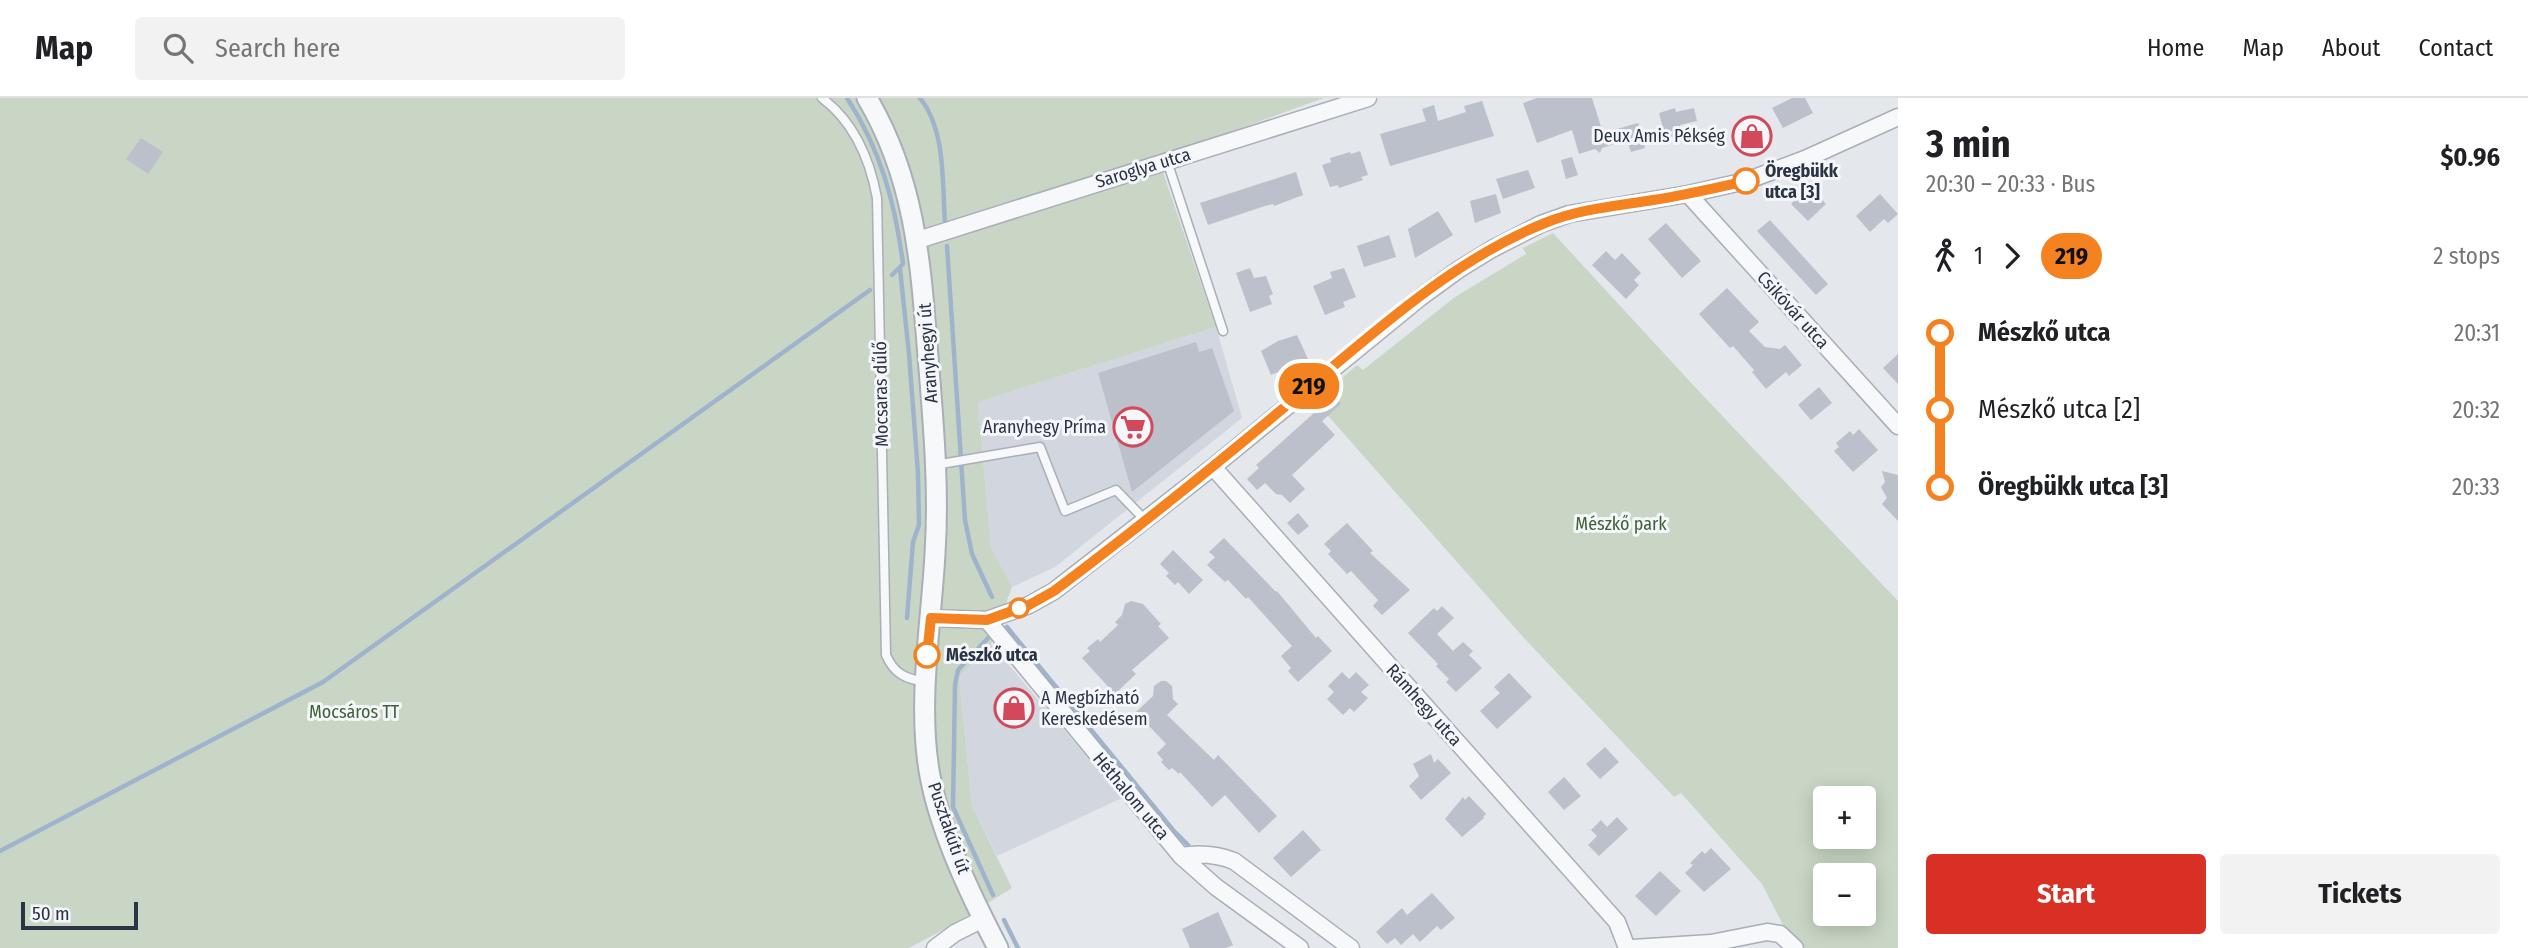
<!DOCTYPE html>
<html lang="en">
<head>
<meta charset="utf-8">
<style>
	body { margin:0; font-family:"Fira Sans Condensed",sans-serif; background:#f2f2f2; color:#202124; height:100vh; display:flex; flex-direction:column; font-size:26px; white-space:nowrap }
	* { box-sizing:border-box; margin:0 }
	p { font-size:23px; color:#757577 }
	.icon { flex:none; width:38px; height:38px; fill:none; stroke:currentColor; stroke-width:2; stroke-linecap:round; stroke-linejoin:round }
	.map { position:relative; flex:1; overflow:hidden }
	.panel { display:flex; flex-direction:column; background:#fff; width:630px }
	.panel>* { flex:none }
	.badge { padding:0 14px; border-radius:23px; font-size:24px; line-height:46px }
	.tools { position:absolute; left:1813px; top:688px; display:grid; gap:14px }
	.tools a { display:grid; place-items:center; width:63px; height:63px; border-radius:7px; background:#fff; box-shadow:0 4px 18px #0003; font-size:35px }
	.scale { position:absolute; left:21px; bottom:18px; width:117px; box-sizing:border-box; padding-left:7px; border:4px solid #2b3445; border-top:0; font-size:19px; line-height:24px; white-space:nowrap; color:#2b3445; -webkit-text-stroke:5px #f4f6f9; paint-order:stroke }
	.map>.badge { position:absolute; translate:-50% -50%; box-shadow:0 0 0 4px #fff }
	.legs { display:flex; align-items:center; gap:10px; height:77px; padding:0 28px; font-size:23px }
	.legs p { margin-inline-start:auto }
	.headline { display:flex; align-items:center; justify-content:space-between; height:119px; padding:0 28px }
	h1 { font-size:38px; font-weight:700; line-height:52px }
	.action { display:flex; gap:14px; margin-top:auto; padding:14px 28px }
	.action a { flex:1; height:80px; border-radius:7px; background:#d93025; color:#fff; font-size:28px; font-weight:700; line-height:80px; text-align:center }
	.action a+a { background:#f2f2f2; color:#202124 }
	ul { padding:0 28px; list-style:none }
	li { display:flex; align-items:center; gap:24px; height:77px; font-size:26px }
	li i { display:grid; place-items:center; width:10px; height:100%; margin:0 9px; background:currentColor }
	li i::after { content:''; width:18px; height:18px; margin:-9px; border:5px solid; border-radius:50%; background:#fff }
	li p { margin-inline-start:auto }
	li:first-child i { background:linear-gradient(#0000 50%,currentColor 0) }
	li:last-child i { background:linear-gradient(currentColor 50%,#0000 0) }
	header { display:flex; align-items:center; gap:42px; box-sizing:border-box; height:98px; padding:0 35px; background:#fff; border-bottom:2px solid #e0e0e0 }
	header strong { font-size:33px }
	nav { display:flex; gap:38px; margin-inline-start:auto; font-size:24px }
	.search { width:490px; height:63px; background:#f2f2f2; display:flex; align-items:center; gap:18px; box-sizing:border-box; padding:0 24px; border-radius:7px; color:#757577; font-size:26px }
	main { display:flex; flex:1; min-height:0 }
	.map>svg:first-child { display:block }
	.built { fill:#d2d6de }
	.green { fill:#c9d6c5; fill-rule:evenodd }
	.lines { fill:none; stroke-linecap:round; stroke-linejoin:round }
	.stream { stroke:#9fb4cc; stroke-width:4.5 }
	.building { fill:#bbc0ca }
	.service-casing { stroke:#a9aeb7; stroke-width:11 }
	.minor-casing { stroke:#a9aeb7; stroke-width:19 }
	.tertiary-casing { stroke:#a9aeb7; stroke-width:23 }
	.service { stroke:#f7f8fa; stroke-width:8 }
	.minor { stroke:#f7f8fa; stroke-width:16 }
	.tertiary { stroke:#f7f8fa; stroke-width:19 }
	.line-1-casing { stroke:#fff; stroke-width:16 }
	.line-1 { stroke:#f58220; stroke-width:10 }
	.stop-1-dot { fill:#fff; stroke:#f58220; stroke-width:3.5 }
	.labels { text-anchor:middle; stroke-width:6; stroke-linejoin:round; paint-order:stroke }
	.poi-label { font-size:18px; fill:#2b3445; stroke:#f4f6f9; text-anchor:end }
	.street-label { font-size:18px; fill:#2b3445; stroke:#f4f6f9 }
	.stop-label { font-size:18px; font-weight:bold; fill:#2b3445; stroke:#f4f6f9; text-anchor:start }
	.park-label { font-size:18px; fill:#3f6138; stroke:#f4f6f9 }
</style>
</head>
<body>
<header>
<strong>Map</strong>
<div class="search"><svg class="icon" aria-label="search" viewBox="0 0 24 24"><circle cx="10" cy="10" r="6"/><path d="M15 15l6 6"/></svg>Search here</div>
<nav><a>Home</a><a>Map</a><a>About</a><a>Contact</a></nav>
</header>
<main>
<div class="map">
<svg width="1898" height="850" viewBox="0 0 1898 850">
	<rect width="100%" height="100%" fill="#e4e7ec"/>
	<path class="built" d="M1216,229L1242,320L1055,469L1012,489L991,451L978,304Z
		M991,546L1122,700L997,758L972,708L959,579Z"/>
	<path class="green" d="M0,0H1324L1158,60L1216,229L978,304L991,450L1012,489L991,546L959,579L972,708L1012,790L954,826L909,850H0Z
		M1553,135L1694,288L1898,503V850H1795L1762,786L1681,695L1674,699L1524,540L1315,303L1357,267L1363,272L1455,199L1526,156L1523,150ZM1825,700H1864V738H1825ZM1825,777H1864V816H1825Z"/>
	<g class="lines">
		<path class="stream" d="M847,0C881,52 895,105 903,166L892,177
			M920,0C946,32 942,84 945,124
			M947,148L965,422L972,456L992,499
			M900,171L909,256L918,375L919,427L913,444L907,520
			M1007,529L1173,732L1188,747
			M988,540L958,572L955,587L953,709L993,797
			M0,753L323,584L870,192
			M1004,822L1018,850"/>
	</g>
	<path class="building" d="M1537,0H1592L1603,35L1638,25L1645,50L1631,54L1627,42L1602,50L1600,55L1595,51L1579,56L1572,32L1537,45L1523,5Z
		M1792,0H1805L1813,15L1783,30L1772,10Z
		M1482,3L1494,38L1390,68L1380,36L1426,23L1422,11L1434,7L1438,23L1466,14L1464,8Z
		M1675,10L1676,14L1694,10L1697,23L1680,27L1682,37L1666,41L1659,15Z
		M141,40L163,54L148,76L126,61Z
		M1360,53L1368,77L1361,79L1363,82L1339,90L1338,87L1330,89L1322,67L1331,64L1330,60L1350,54L1351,56Z
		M1572,59L1578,77L1566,81L1561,62Z
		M1528,72L1535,90L1503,101L1496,81Z
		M1296,74L1303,97L1274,108L1273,106L1265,108L1208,127L1200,105Z
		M1809,88L1826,106L1808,123L1791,106Z
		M1496,96L1501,115L1475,125L1470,103Z
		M1880,96L1898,116L1888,125L1884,121L1870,134L1856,118Z
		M1438,113L1453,137L1415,160L1408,131Z
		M1770,122L1828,186L1816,197L1757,133Z
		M1666,125L1701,163L1682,180L1648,141Z
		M1389,137L1396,159L1364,169L1357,148Z
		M1606,153L1615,162L1622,155L1641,175L1634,182L1639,187L1626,201L1592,167Z
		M1250,170L1254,180L1266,178L1273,196L1269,198L1272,206L1250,214L1236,175Z
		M1344,170L1356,199L1343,204L1345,209L1325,217L1313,188L1332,180L1330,174Z
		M1727,190L1759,224L1749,233L1765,249L1780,251L1785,247L1802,267L1789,278L1786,274L1766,291L1752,274L1754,272L1733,248L1730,250L1699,216Z
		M1297,237L1308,261L1279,276L1278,274L1271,277L1261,253L1278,243Z
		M1196,244L1199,254L1212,250L1234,313L1132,394L1098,275Z
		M1898,256V286L1883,270Z
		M1819,289L1832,305L1811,322L1798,307Z
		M1334,297L1341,306L1322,323L1335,337L1292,377L1305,391L1290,405L1282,397L1276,396L1265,385L1257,392L1247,381L1259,370L1256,367Z
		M1859,331L1878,352L1853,374L1834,353L1839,349L1836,345L1850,333L1853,337Z
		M1882,373L1898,377V423L1882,406L1887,400L1881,389L1885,384Z
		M1298,415L1309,428L1298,437L1287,425Z
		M1347,425L1373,453L1370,455L1410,492L1382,517L1373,508L1378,502L1351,473L1347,476L1328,456L1331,453L1324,446Z
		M1224,440L1276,494L1277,493L1316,540L1318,538L1332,553L1298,584L1288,573L1291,570L1281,558L1292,548L1248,499L1246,501L1228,482L1225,484L1207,467L1215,459L1209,454Z
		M1173,452L1203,482L1189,496L1178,484L1175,487L1166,478L1169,475L1160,466Z
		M1131,503L1143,506L1161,526L1158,528L1169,540L1132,572L1136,576L1115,596L1082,560L1090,553L1087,550L1098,541L1100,544L1118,527L1115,524L1122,517L1125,506Z
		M1442,508L1454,520L1437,536L1453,553L1463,544L1473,553L1469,557L1482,570L1456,594L1446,584L1449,581L1436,568L1438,566L1408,535L1434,510L1437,513Z
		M1342,574L1349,581L1356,574L1369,587L1361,594L1368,600L1354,614L1350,610L1343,617L1327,601L1334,594L1328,588Z
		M1509,575L1532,599L1497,631L1480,613L1500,595L1494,589Z
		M1161,583H1166L1172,588L1173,601L1178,606L1167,617L1214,662L1218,657L1277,718L1259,735L1225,697L1212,709L1180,674L1179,676L1172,670L1169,672L1161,664L1163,662L1157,655L1166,646L1136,614L1153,598L1154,588Z
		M1605,649L1619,664L1600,681L1586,666Z
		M1431,656L1434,665L1438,661L1451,675L1421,702L1409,688L1419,678L1413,666Z
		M1564,679L1581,698L1564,712L1548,694Z
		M1469,698L1486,716L1483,719L1484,720L1462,739L1445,721L1463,699L1465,702Z
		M1617,719L1628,731L1599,758L1588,747L1597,738L1591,732L1601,722L1607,729Z
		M1303,732L1321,752L1291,779L1273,760Z
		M1711,750L1731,771L1704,794L1685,775L1693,767L1690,765L1702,753L1705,756Z
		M1660,773L1681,793L1656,818L1635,798Z
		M1432,795L1455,820L1441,832L1437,828L1420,844L1413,836L1401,847L1395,840L1387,846L1376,834L1402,810L1407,817Z
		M1218,814L1233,847L1226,850H1190L1182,831Z"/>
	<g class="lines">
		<g class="service-casing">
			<path id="service" d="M822,0C854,24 870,62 877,100L886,557C894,576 906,581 926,584
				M1167,63L1223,233
				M935,367L1040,349L1065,413L1116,392L1145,422"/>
		</g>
		<g class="minor-casing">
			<path id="minor" d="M1688,96L1898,328
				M918,142L1368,0
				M1213,369L1617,824L1627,850
				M931,520L987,522L1029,507L1054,493L1213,369L1421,199L1458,172L1492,151L1541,126L1569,116L1688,96L1746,83L1805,61L1898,19
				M987,522L1181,758L1216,789L1300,850
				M1181,758C1200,755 1216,756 1234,763L1351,850
				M935,850L955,835L983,821
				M1633,850L1711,845L1767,834L1780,836L1795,850"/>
		</g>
		<g class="tertiary-casing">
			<path id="tertiary" d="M867,0C918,86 921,174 929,271C934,332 939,394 935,456C931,527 917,608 930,678C941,736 971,798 998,850"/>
		</g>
		<use href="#service" class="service"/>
		<use href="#minor" class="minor"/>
		<use href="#tertiary" class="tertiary"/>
	</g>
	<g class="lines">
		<g class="line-1-casing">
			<path id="line-1" d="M927,557L931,520L987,522L1029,507L1054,493C1137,431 1218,365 1298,298C1372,236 1454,161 1545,125C1579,111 1616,108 1653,102C1685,97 1715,90 1746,83"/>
		</g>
		<use href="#line-1" class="line-1"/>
	</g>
	<defs>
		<g id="shop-ring" transform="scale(2.0125)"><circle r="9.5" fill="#f4f6f9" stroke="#d1495b" stroke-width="1.5"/><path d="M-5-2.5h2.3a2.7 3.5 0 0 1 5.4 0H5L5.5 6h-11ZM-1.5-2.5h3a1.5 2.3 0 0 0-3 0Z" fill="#d1495b"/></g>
		<g id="supermarket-ring" transform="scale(2.0125)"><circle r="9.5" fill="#f4f6f9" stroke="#d1495b" stroke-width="1.5"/><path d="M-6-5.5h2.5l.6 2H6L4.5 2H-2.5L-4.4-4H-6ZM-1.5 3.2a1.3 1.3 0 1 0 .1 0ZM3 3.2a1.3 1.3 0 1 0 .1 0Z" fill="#d1495b"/></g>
	</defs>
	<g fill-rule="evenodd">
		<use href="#shop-ring" x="1752" y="38"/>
		<use href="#supermarket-ring" x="1133" y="329"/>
		<use href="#shop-ring" x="1014" y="610"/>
	</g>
	<g class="stop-1-dot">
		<circle cx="1746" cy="83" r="12"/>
		<circle cx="1019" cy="510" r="9"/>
		<circle cx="927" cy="557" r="12"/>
	</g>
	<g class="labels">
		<g class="poi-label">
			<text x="1725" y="44">Deux Amis Pékség</text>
			<text x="1106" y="335">Aranyhegy Príma</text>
			<text x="1041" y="606" text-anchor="start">A Megbízható<tspan x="1041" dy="21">Kereskedésem</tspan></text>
		</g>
		<g class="street-label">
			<text transform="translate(1143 70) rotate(-17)" y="6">Saroglya utca</text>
			<text transform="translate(1793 212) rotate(48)" y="6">Csikóvár utca</text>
			<text transform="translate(928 255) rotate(-94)" y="6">Aranyhegyi út</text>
			<text transform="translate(881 296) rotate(-91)" y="6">Mocsaras dűlő</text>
			<text transform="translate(1424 607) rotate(48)" y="6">Rámhegy utca</text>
			<text transform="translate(1131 698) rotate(50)" y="6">Héthalom utca</text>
			<text transform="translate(949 730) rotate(71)" y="6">Pusztakúti út</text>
		</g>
		<g class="stop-label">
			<text x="1765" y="79">Öregbükk<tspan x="1765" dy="21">utca [3]</tspan></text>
			<text x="946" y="563">Mészkő utca</text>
		</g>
		<g class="park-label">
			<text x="1621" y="432">Mészkő park</text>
			<text x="354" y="620">Mocsáros TT</text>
		</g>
	</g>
</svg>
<div class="tools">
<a>+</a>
<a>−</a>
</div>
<div class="scale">50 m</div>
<b class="badge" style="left:1309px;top:288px;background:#f58220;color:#111">219</b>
</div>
<section class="panel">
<div class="headline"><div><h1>3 min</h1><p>20:30 – 20:33 · Bus</p></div><b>$0.96</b></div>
<div class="legs"><svg class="icon" aria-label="walk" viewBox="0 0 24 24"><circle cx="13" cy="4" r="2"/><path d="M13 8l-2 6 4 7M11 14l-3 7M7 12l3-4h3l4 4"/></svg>1<svg class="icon" aria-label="forward" viewBox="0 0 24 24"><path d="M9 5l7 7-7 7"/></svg><b class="badge" style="background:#f58220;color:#111">219</b><p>2 stops</p></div>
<ul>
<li><i style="color:#f58220"></i><b>Mészkő utca</b><p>20:31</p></li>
<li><i style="color:#f58220"></i><span>Mészkő utca [2]</span><p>20:32</p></li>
<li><i style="color:#f58220"></i><b>Öregbükk utca [3]</b><p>20:33</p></li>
</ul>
<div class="action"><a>Start</a><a>Tickets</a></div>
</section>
</main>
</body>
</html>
